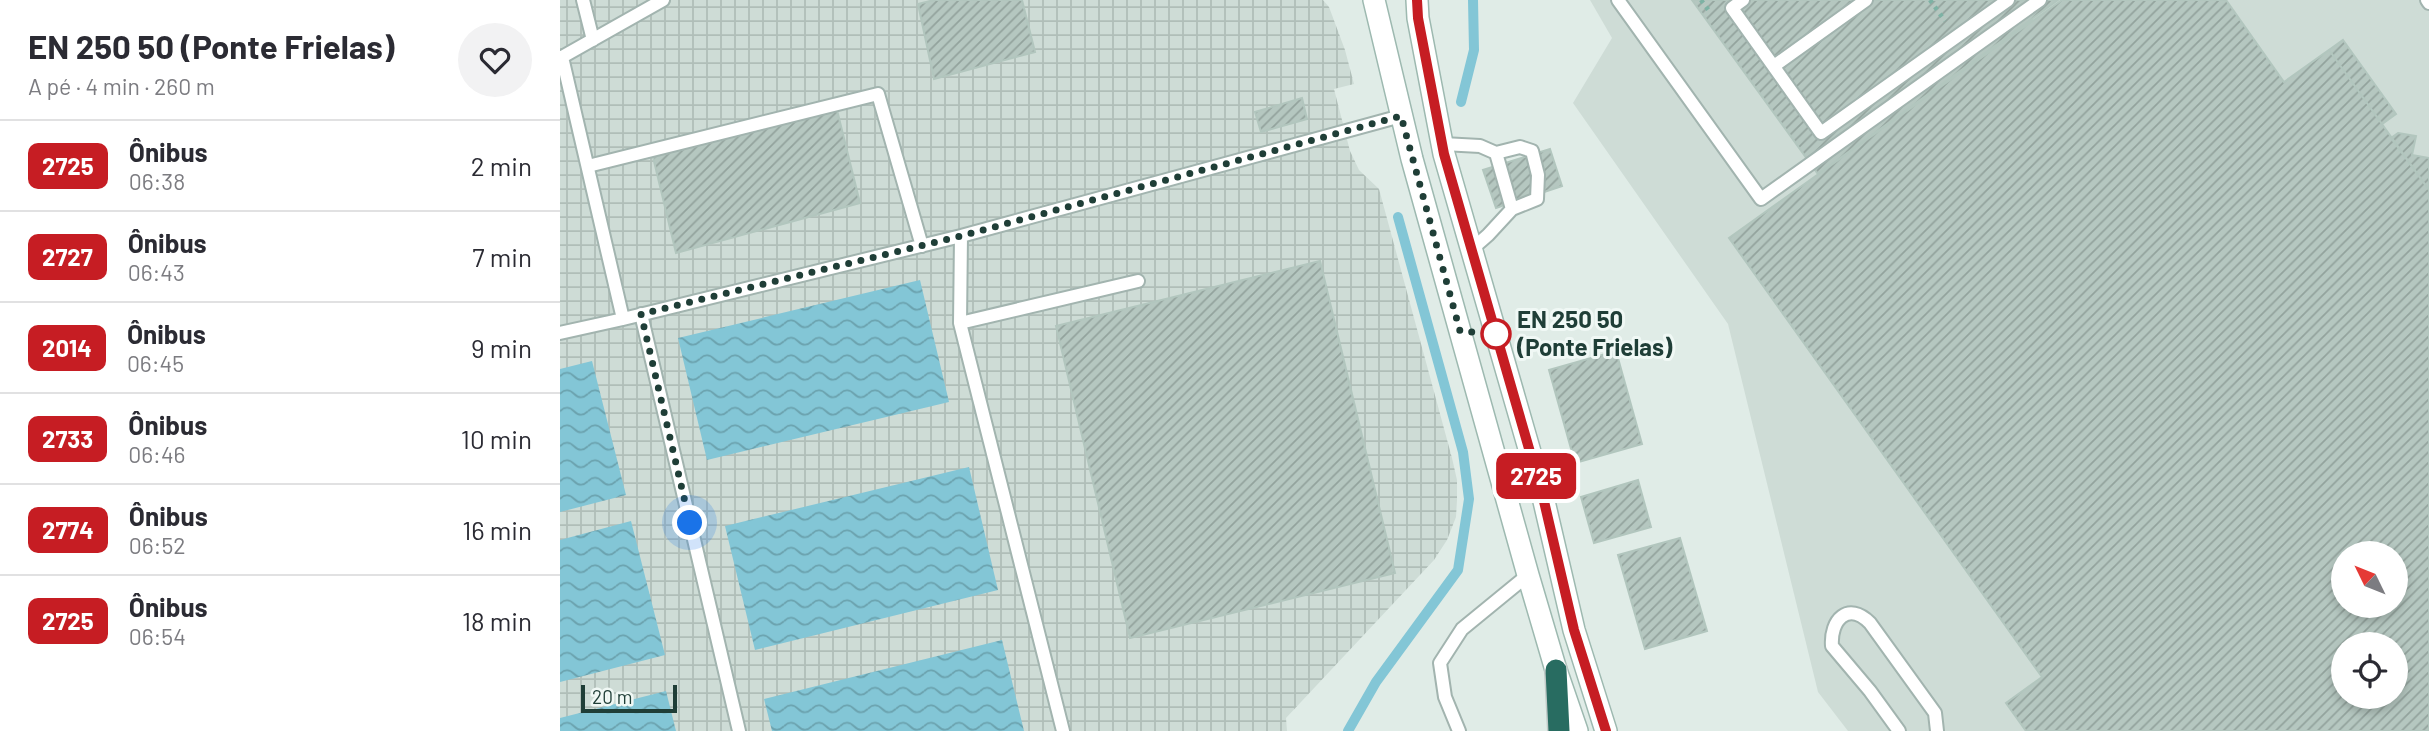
<!DOCTYPE html>
<html lang="pt">
<head>
<meta charset="utf-8">
<style>
	body { margin:0; font-family:Barlow,sans-serif; background:#f2f2f3; color:#2b2b33; height:100vh; display:flex; flex-direction:column; font-size:26px; white-space:nowrap }
	* { box-sizing:border-box; margin:0 }
	p { font-size:23px; color:#7c7c81 }
	.icon { flex:none; width:38px; height:38px; fill:none; stroke:currentColor; stroke-width:2; stroke-linecap:round; stroke-linejoin:round }
	.map { position:relative; flex:1; overflow:hidden }
	.details { display:flex; flex-direction:column; background:#fff; width:560px }
	.details>* { flex:none }
	.badge { padding:0 14px; border-radius:10px; font-size:24px; line-height:46px }
	.needle { width:46px; rotate:313deg }
	.tools { position:absolute; left:1771px; top:541px; display:grid; gap:14px }
	.tools a { display:grid; place-items:center; width:77px; height:77px; border-radius:50%; background:#fff; box-shadow:0 4px 10px #0003; font-size:35px }
	.scale { position:absolute; left:21px; bottom:18px; width:96px; box-sizing:border-box; padding-left:7px; border:4px solid #1f3e37; border-top:0; font-size:19px; line-height:24px; white-space:nowrap; color:#1f3e37; -webkit-text-stroke:5px #f0f8f5; paint-order:stroke }
	.you { position:absolute; width:35px; height:35px; margin:-18px; border:5px solid #fff; border-radius:50%; background:#1a73e8; box-shadow:0 0 0 10px #1a73e833 }
	.map>.badge { position:absolute; translate:-50% -50%; box-shadow:0 0 0 4px #fff }
	.round { display:grid; place-items:center; flex:none; width:74px; height:74px; border-radius:37px; background:#f2f2f3 }
	.headline { display:flex; align-items:center; justify-content:space-between; height:119px; padding:0 28px }
	h1 { font-size:33px; font-weight:700; line-height:52px }
	ul { padding:0; list-style:none }
	li { display:flex; align-items:center; gap:21px; height:91px; padding:0 28px; border-top:2px solid #e1e1e2 }
	li div { flex:1 }
	li b { display:block; font-size:26px }
	li em { font-style:normal }
	li .badge { min-width:77px; font-weight:700; text-align:center }
	main { display:flex; flex:1; min-height:0 }
	.map>svg:first-child { display:block }
	.built { fill:#cedcd6; fill-rule:evenodd }
	.industrial { fill:url(#industrial-grid) }
	.water { fill:url(#water-waves) }
	.lines { fill:none; stroke-linecap:round; stroke-linejoin:round }
	.stream { stroke:#83c6d6; stroke-width:10 }
	.building { fill:url(#building-hatch); stroke:#b2c6be; stroke-width:2; fill-rule:evenodd }
	.lane-casing { stroke:#a2b4af; stroke-width:16 }
	.secondary-casing { stroke:#9db9b0; stroke-width:24 }
	.highway-casing { stroke:#c0c9c7; stroke-width:24 }
	.path { stroke:#7db2a4; stroke-width:4.5; stroke-dasharray:3.5 5; stroke-linecap:butt }
	.lane { stroke:#fff; stroke-width:12 }
	.secondary { stroke:#fff; stroke-width:21 }
	.highway { stroke:#286c61; stroke-width:21 }
	.line-casing { stroke:#fff; stroke-width:16 }
	.line { stroke:#c61d23; stroke-width:10 }
	.walk { stroke:#1f3e37; stroke-width:7; stroke-dasharray:0 12.6 }
	.stop-dot { fill:#fff; stroke:#c61d23; stroke-width:3.5 }
	.labels { text-anchor:middle; stroke-width:6; stroke-linejoin:round; paint-order:stroke }
	.stop-label { font-size:24px; font-weight:bold; fill:#1f3e37; stroke:#f0f8f5; text-anchor:start }
</style>
</head>
<body>
<main>
<section class="details">
<div class="headline"><div><h1>EN 250 50 (Ponte Frielas)</h1><p>A pé · 4 min · 260 m</p></div><a class="round"><svg class="icon" aria-label="heart" viewBox="0 0 24 24"><path d="M12 20l-8-8c-3-5 5-10 8-4 3-6 11-1 8 4z"/></svg></a></div>
<ul>
<li><span class="badge" style="background:#c61d23;color:#fff">2725</span><div><b>Ônibus</b><p>06:38</p></div><em>2 min</em></li>
<li><span class="badge" style="background:#c61d23;color:#fff">2727</span><div><b>Ônibus</b><p>06:43</p></div><em>7 min</em></li>
<li><span class="badge" style="background:#c61d23;color:#fff">2014</span><div><b>Ônibus</b><p>06:45</p></div><em>9 min</em></li>
<li><span class="badge" style="background:#c61d23;color:#fff">2733</span><div><b>Ônibus</b><p>06:46</p></div><em>10 min</em></li>
<li><span class="badge" style="background:#c61d23;color:#fff">2774</span><div><b>Ônibus</b><p>06:52</p></div><em>16 min</em></li>
<li><span class="badge" style="background:#c61d23;color:#fff">2725</span><div><b>Ônibus</b><p>06:54</p></div><em>18 min</em></li>
</ul>
</section>
<div class="map">
<svg width="1869" height="731" viewBox="0 0 1869 731">
	<defs>
		<pattern id="industrial-grid" width="8" height="8" patternUnits="userSpaceOnUse" patternTransform="scale(1.75)"><rect width="8" height="8" fill="#cedcd6"/><path d="M0 4h8M4 0v8" fill="none" stroke="#b0beb8"/></pattern>
		<pattern id="water-waves" width="16" height="10" patternUnits="userSpaceOnUse" patternTransform="scale(1.75)"><rect width="16" height="10" fill="#83c6d6"/><path d="M0 5q4-4 8 0t8 0" fill="none" stroke="#6ba2ae"/></pattern>
		<pattern id="building-hatch" width="6" height="6" patternUnits="userSpaceOnUse" patternTransform="scale(1.75)"><rect width="6" height="6" fill="#b5c7c0"/><path d="M-1 1l2-2M0 6l6-6M5 7l2-2" fill="none" stroke="#93a39d"/></pattern>
	</defs>
	<rect width="100%" height="100%" fill="#e0ece7"/>
	<path class="built" d="M1030,0H1869V731H1288L1258,692L1168,324L1013,103L1052,38ZM1783,553H1836V606H1783ZM1783,644H1836V696H1783Z"/>
	<path class="industrial" d="M0,0H763L769,7L785,50L794,84L774,89L790,151L799,170L819,189L892,458L897,480V500L896,517L887,540L874,560L726,718L727,731H0Z"/>
	<path class="water" d="M360,280L389,402L147,460L118,338Z
		M32,361L66,495L0,512V369Z
		M409,467L438,590L195,650L165,526Z
		M71,521L105,655L0,682V540Z
		M442,640L464,731H212L204,699Z
		M106,691L116,731H0V718Z"/>
	<g class="lines">
		<path class="stream" d="M901,102L914,50L913,0
			M788,731L816,682L898,570L909,499L903,452L838,217"/>
	</g>
	<path class="building" d="M374,0H462L475,52L374,79L358,4Z
		M1132,0H1498L1258,174Z
		M1502,0H1666L1724,82L1769,50L1869,190V731H1466L1446,703L1482,677L1169,238ZM1783,553H1836V606H1783ZM1783,644H1836V696H1783Z
		M1783,40L1836,114L1822,124L1769,50Z
		M742,98L747,119L701,132L695,112Z
		M277,110L300,203L116,253L93,157Z
		M1838,133L1856,136L1852,155L1869,158V190L1831,138Z
		M990,149L1002,186L936,208L923,170Z
		M760,261L835,573L570,638L496,326Z
		M1056,351L1082,444L1015,463L989,370Z
		M1078,480L1091,527L1034,543L1021,497Z
		M1120,538L1147,631L1085,649L1058,555Z"/>
	<g class="lines">
		<g class="lane-casing">
			<path id="lane" d="M23,0L33,40
				M1058,0L1201,199L1480,0
				M1183,0L1172,8L1261,133L1448,0
				M1867,0L1869,3
				M0,57H2L63,319L401,236L841,116
				M2,57L103,0
				M1214,66L1306,0
				M883,144L920,146L936,153L952,209L928,235L912,249
				M936,153L960,147L972,151L978,175L977,199L952,209
				M28,166L318,94L362,246
				M401,236L400,323L503,731
				M81,314L179,731
				M400,323L578,281
				M0,333L63,319
				M899,731L885,697L880,663L902,629L968,575
				M1339,731L1310,691L1272,646C1270,620 1288,601 1310,623L1375,713L1377,731"/>
		</g>
		<g class="secondary-casing">
			<path id="secondary" d="M814,0L852,159L968,575L996,670L1017,731
				M857,0L858,18L884,154L983,497L1014,630L1046,731"/>
		</g>
		<g class="highway-casing">
			<path id="highway" d="M996,670L999,731"/>
		</g>
		<path class="path" d="M1141,0L1150,12
			M1370,0L1385,21"/>
		<use href="#lane" class="lane"/>
		<use href="#secondary" class="secondary"/>
		<use href="#highway" class="highway"/>
	</g>
	<g class="lines">
		<g class="line-casing">
			<path id="line" d="M857,0L858,18L884,154L983,497L1014,630L1046,731"/>
		</g>
		<use href="#line" class="line"/>
		<path class="walk" d="M130,523L81,314L401,236L841,116L900,331L936,334"/>
	</g>
	<circle class="stop-dot" cx="936" cy="334" r="14"/>
	<g class="labels">
		<g class="stop-label">
			<text x="957" y="328">EN 250 50<tspan x="957" dy="28">(Ponte Frielas)</tspan></text>
		</g>
	</g>
</svg>
<div class="tools">
<a><svg class="needle" viewBox="-14 -14 28 28"><path d="M0-13l5 13h-10z" fill="#e53935"/><path d="M0 13l5-13h-10z" fill="#7c7c81"/></svg></a>
<a><svg class="icon" aria-label="locate" viewBox="0 0 24 24"><circle cx="12" cy="12" r="6"/><path d="M12 2v4M12 18v4M2 12h4M18 12h4"/></svg></a>
</div>
<div class="scale">20 m</div>
<div class="you" style="left:130px;top:523px"></div>
<b class="badge" style="left:976px;top:476px;background:#c61d23;color:#fff">2725</b>
</div>
</main>
</body>
</html>
